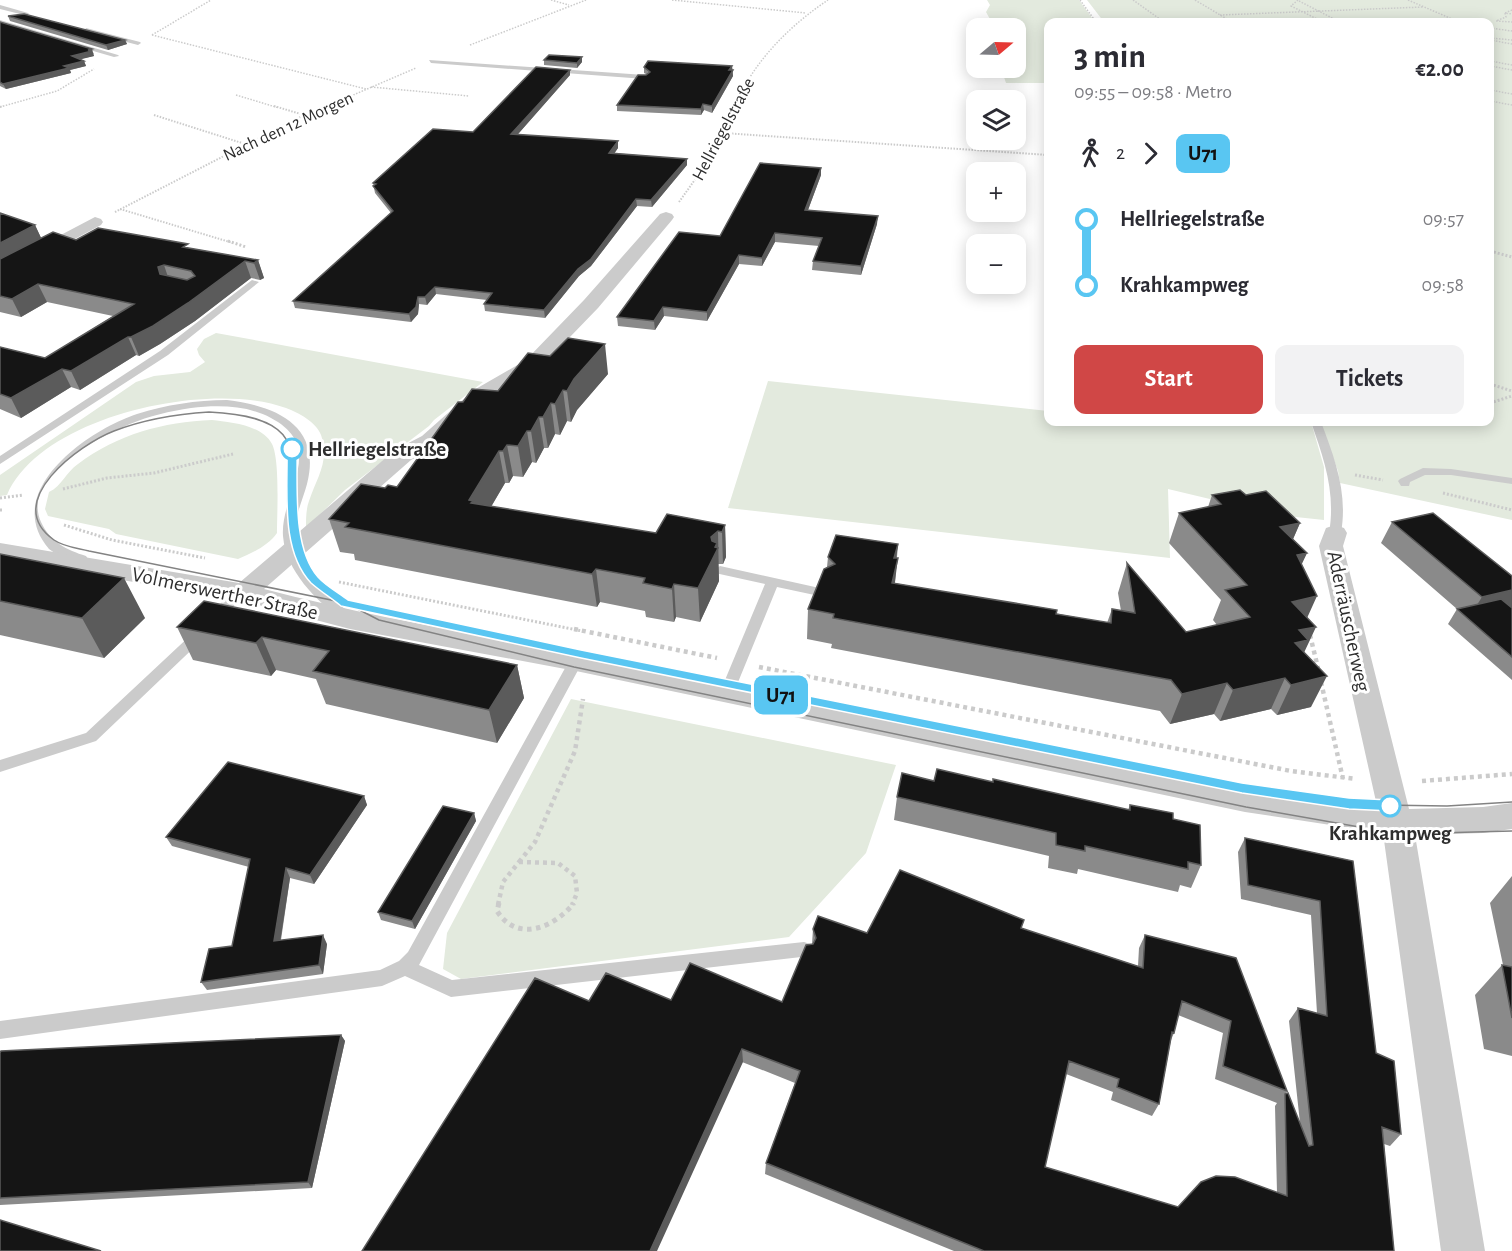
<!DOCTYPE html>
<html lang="en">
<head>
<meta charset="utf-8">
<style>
	body { margin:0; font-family:"Alegreya Sans",sans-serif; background:#f2f2f3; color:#2b2b33; height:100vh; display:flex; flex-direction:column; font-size:22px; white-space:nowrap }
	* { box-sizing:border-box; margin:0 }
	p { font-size:20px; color:#7c7c81 }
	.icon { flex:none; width:33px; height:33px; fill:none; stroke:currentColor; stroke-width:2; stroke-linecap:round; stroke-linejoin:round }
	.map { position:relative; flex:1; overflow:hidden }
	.details { position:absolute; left:1044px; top:18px; width:450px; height:408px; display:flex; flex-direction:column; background:#fff; border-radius:12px; box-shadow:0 3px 15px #0003 }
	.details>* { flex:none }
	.badge { padding:0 12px; border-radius:9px; font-size:21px; line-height:39px }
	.needle { width:39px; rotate:71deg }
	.controls { position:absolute; left:966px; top:18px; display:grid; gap:12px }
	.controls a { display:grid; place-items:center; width:60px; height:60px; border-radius:12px; background:#fff; box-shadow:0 3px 15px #0003; font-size:30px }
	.map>.badge { position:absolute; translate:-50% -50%; box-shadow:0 0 0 3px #fff }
	.legs { display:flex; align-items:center; gap:9px; height:66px; padding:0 30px; font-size:20px }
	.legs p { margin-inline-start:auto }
	.headline { display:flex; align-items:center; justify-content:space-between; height:102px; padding:0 30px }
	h1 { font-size:33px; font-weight:600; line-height:45px }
	.primary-button { display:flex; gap:12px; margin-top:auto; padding:12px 30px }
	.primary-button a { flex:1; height:69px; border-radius:12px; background:#d04746; color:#fff; font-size:24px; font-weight:600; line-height:69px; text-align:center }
	.primary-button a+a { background:#f2f2f3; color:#2b2b33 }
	ul { padding:0 30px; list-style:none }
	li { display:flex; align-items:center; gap:21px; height:66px; font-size:22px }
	li i { display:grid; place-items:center; width:9px; height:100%; margin:0 8px; background:currentColor }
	li i::after { content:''; width:15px; height:15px; margin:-8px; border:4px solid; border-radius:50%; background:#fff }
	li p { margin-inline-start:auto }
	li:first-child i { background:linear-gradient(#0000 50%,currentColor 0) }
	li:last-child i { background:linear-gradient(currentColor 50%,#0000 0) }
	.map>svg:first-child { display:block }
	.green { fill:#e3eade }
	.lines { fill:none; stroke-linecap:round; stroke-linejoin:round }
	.path-far4 { stroke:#cbcbcb; stroke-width:1.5; stroke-dasharray:1.5 1.5; stroke-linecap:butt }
	.path-far3 { stroke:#cbcbcb; stroke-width:2; stroke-dasharray:1.5 1.5; stroke-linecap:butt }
	.path-far2 { stroke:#cbcbcb; stroke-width:3; stroke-dasharray:2 2; stroke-linecap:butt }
	.path-far1 { stroke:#cbcbcb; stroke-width:4.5; stroke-dasharray:4 4; stroke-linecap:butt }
	.path { stroke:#cbcbcb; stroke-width:5; stroke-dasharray:4.5 4.5; stroke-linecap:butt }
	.service { fill:#cbcbcb; fill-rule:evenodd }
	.minor { fill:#cbcbcb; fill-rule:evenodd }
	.tram { stroke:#838383; stroke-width:1.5 }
	.wall { fill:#8a8a8a; fill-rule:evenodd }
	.shaded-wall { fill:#5b5b5b }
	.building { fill:#151515; stroke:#5b5b5b; stroke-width:1.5; fill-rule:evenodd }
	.line-1 { fill:#59c6f2; stroke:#fff; stroke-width:1.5 }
	.stop-1-dot { fill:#fff; stroke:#59c6f2; stroke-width:3 }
	.labels { text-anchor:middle; stroke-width:6; stroke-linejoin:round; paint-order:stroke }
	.far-street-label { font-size:18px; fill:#2e2e2e; stroke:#fff }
	.stop-label { font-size:21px; font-weight:bold; fill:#2e2e2e; stroke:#fff; text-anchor:start }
	.street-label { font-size:21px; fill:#2e2e2e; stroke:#fff }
</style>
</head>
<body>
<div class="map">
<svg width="1512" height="1251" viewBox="0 0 1512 1251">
	<rect width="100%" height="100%" fill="#fff"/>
	<path class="green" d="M987,0H1079L1095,22H1048V83H1006L1001,68H1016V28H995L986,12L990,5Z
		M1087,0H1512V520L1340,483L1338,471L1320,422H1490V22H1104Z
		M216,333L483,382L434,420L429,426L345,490L306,528C306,519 306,509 309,501C317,477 330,461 321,435C316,422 299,413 286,408C211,380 41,415 7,495L0,496V475L136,382L154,376L190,372L205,362L199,355L197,349L204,339Z
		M768,381L1048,411V422H1311L1324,467V520L1277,515L1168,489L1170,558L728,508Z
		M212,420C230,422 262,425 272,444C280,460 277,513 277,533C268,546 252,553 238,559L116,534L109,529L48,516L45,509L49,492C62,486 66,472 78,464C118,434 163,422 212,420Z
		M571,699L896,765L866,853L789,937L461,979L443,969L447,933Z"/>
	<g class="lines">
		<path class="path-far4" d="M551,0L569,5
			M672,0L806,13
			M1080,0L1096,22
			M1133,0L1164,22H1171
			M1195,0L1232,22
			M1298,0L1291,6L1323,22
			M1408,0L1459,22
			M1299,1L1340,22
			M1512,10L1505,13L1512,14
			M1505,13L1506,17L1496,21L1512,22
			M1220,15L1423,7
			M1490,28L1512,31
			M152,35L211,0
			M152,35L366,89
			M1490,38L1512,40
			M1490,40L1512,44
			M470,45L586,0
			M1490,61L1512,65
			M1490,66L1512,70
			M371,87L469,96
			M1490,90L1512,94
			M236,95L279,108
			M1490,101L1512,105
			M0,107L57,91L94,69
			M323,108L416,68
			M734,108C752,63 789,26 828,0"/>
		<path class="path-far3" d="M274,106L304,115
			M0,107L3,106
			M154,115L245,144
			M723,133L1048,155
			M679,202L709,160L735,106
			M120,209L233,243
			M115,212L296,119L326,106"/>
		<path class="path-far2" d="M228,241L246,247
			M1490,251L1512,257
			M1490,384L1512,391
			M1490,403L1512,396
			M1355,475L1383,480
			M63,489L107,478L154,473L233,454
			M1443,493L1512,510
			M0,498L23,495
			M0,510H3
			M64,525L112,540L205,558
			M339,582L582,631"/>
		<path class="path-far1" d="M574,629L717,658
			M1310,635L1318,668
			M759,667L1291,771L1356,779
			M1321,682L1343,779
			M1422,781L1512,774
			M519,862L558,863L575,876L577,893L572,905
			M519,862L535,842L575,751L583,699
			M498,905L503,882L519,862"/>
		<path class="path" d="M499,903L497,911C517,943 554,928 574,903"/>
		<path class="service" d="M0,5L28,13L29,14L9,19V17L20,14L0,9Z
			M0,20L118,55L119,56L114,57L0,24Z
			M86,28L140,42L141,43L138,45L84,31Z
			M429,60L645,75L648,77L645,79L431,63Z
			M252,280L259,282L168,355L0,464V456L160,351Z
			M227,400C277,406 322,426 307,484C302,503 293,518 296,538C300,571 327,594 351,614L353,617L351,620H341C316,599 286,572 283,536C280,494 328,448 271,418C247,405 218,405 191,408C170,411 149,416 130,424C97,437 21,478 41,522C50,542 67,550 86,556L88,559L86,562C75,565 58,556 49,549C0,492 88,430 137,414C166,405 196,400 227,400Z
			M1311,422H1321C1335,459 1348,493 1341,533L1335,537L1329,533C1336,493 1324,459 1311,422Z
			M1423,468L1451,469L1512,478V484L1451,475H1425L1410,482L1409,486H1401L1398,481L1400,479Z
			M720,566L824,589L831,593L824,597L777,587L734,692L732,696H722L720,692L765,584L715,573L714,570Z
			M239,588L244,589L246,592L244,595L219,622H209L207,619L209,616L234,589Z
			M199,630L204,632L206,635L204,638L96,741L0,772V760L86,733L194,632Z
			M576,656L583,661L419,965L452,980L804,942L810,944L813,950L810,956L451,997L405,976L382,986L0,1039V1021L380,970L399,961L408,952L569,661Z"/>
		<path class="minor" d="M666,212L672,214L674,217L672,220L598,308L540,368L488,398L438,446L411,460L264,589C407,626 554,647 700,676C925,722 1149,772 1377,806L1319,546L1326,528L1335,525L1344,528L1347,533L1343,546L1409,809L1483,807L1512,803V829L1483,833L1415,835L1485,1251H1441L1383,833L1245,812L576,671L350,629L244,601L0,559V543L239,583L395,450L422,436L474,390L526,360L584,300L660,214Z
			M95,217L101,219L103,222L101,225L0,279V267Z"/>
		<path class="tram" d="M209,412C328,418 279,469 298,545C304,571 324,589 346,603L89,551C77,548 64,547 54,540C0,502 80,444 114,431C145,419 177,414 209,412Z
			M346,603L1254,790L1382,805L1447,806L1512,802
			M346,603L379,620L574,667L1246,807L1399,834L1512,831"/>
	</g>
	<path class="wall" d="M8,16L125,40L127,44L108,50L10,21Z
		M0,22L94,53L93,54L94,56L80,59L84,61L86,66L70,70L71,73L6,89L0,86Z
		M544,60L582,62L577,68L544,65Z
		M732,66L733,76L712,113L704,110L701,115L617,111V105L646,74L644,73V67Z
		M570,70V75L517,135L618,141V148L614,153L687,159V165L652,207L637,206L591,266L579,276L545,318L485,311L484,304L487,300L436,294L427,305L419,304L418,314L411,322L295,308L293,301L391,213L375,193L373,183L473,132Z
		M821,168V175L808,210L877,224L861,275L812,270L813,261L819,246L775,242L762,266L739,264L707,321L664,316L655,330L618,326L617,317L720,236Z
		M0,213L35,225L41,238L189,248L258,260L264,278L260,280L251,278L195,321L160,344L139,356L136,355L80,390L71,387L21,418L0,409V347L45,358L113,316L47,302L21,317L0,312Z
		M608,374L577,410L571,422L567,421L560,435L555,434L548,448H544L536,463L532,462L523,477L513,476L509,483H505L491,507L656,533L725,525L726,557L723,564H718L719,581L700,622L676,617L674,622L646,617L645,611L600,602L597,607L355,560L354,554L340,552L329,519L385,488L397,487L463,402L498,391Z
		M1212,495H1246L1300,523L1293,539L1307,553L1301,564L1307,618L1304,652L1311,707L1277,715L1271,709L1220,721L1214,714L1170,724L1160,711L831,648L832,644L807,639L808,609L827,567L828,557L898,544L895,583L1107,623L1112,609L1121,611L1118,593L1127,563L1186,632L1217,625L1213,620L1221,600L1169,543L1179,513L1208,507Z
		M1392,522L1512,576V680L1448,624L1457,609L1381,543Z
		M0,554L145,618L104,658L0,635Z
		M177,627L517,665L524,698L497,743L326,704L316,679L276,670L271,676L193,660Z
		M934,781L993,782L1128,810L1130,805L1173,819L1201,865L1191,888L1180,885L1178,892L1078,869L1077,874L1048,868L1049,856L894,820L897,797Z
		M364,796L367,805L314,884L290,878L281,940L327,944L323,974L207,990L201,982L232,946L249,867L172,846L166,837Z
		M474,813L476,821L415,929L381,920L378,912Z
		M1245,838L1353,861L1376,1053L1401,1134L1390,1146L1384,1144L1394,1251H954L765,1174L766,1163L795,1083L589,1001L671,1000L782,1002L812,944L813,929L867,933L1024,920L1021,928L1138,966L1139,948L1145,935L1236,958L1287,1091L1286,1094L1300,1123L1289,1021L1298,1008L1317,1013L1311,915L1241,899L1238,852ZM1178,1015L1223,1033L1215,1079L1277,1103L1275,1106L1277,1193L1178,1207L1045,1167L1066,1074L1113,1092L1111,1100L1152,1116L1159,1104L1171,1040L1174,1033Z
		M1512,876V1056L1484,1049L1475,995L1502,965H1503L1490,903Z
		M341,1035L345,1041L312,1188L0,1205V1053Z"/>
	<path class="shaded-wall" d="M125,40L127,44L108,50L106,45Z
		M92,49L94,56L74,61L72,56Z
		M582,57V62L577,68V63Z
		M84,61L86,66L70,70L71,73L6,89L3,84Z
		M732,66L733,76L712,113V106L729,70Z
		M570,70V75L512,141L511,134Z
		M703,104L704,110L701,115V109Z
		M618,141V148L610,160L609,153Z
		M687,159V165L652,207L651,200Z
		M821,168V175L805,218V210Z
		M636,199L637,206L591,266L579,276L545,318L544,310Z
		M878,216L877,224L861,275V266Z
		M35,225L43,242L0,264V243Z
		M775,233V242L762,266V258Z
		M739,255V264L707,321V312Z
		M258,260L264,278L260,280L254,263Z
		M245,261L251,278L195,321L160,344L139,356L131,337Z
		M164,265L170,283L160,274L158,267Z
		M38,284L47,302L21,317L12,299Z
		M435,287L436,294L427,305L425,297Z
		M418,297L419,304L418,314L411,322L409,314Z
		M663,307L664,316L655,330L654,321Z
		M128,337L136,355L80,390L71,371Z
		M605,344L608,374L577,410L571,422L567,391L574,379Z
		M62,369L71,387L21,418L11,398Z
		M563,390L567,421L560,435L555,404Z
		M551,403L555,434L548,448L543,417Z
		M539,417L544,448L536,463L531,431Z
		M527,431L532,462L523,477L518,446Z
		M507,445L513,476L509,483L503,451Z
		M499,451L505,483L479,527L469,500Z
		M1300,523L1287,553L1280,527Z
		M725,525L726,557L723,564L722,532Z
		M718,531L719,581L700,622L698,588L711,537Z
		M898,544L895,568L898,558L894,589L888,613L894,558Z
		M1307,553L1293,583L1297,555Z
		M596,569L600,602L597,607L592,574Z
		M124,578L145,618L104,658L82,618Z
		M674,584L676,617L674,622L672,589Z
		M1512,590V608L1468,619L1482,597Z
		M1317,596L1303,627L1292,602Z
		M1316,627L1302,657L1281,673L1299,630Z
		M262,637L276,670L271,676L256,643Z
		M517,665L524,698L497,743L489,710Z
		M1327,676L1311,707L1277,715L1291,685Z
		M1285,678L1271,709L1220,721L1233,690Z
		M1227,683L1214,714L1170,724L1182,694Z
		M364,796L367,805L314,884L310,875Z
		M474,813L476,821L415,929L412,921Z
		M286,868L290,878L279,949L274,941Z
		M323,935L327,944L323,974L319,965Z
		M341,1035L345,1041L312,1188L308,1182Z
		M742,1049L743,1062L657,1251H650Z"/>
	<path class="building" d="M24,14L125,40L106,45L8,16Z
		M0,22L92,49L88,50L92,51L72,56L84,61L64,66L69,68L3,84L0,82Z
		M549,55L582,57L577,63L544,60Z
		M648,61L732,66L729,70H733L712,106L703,104L701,109L617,105L638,75H646L650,72L644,67Z
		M536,67L570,70L511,134L618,141L609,153L687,159L651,200L636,199L591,259L578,269L544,310L484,304L492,293L435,287L425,297H418L416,307L409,314L293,301L393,211L373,186L376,184L373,183L433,129L473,132Z
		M760,163L821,168L805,210L878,216L861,266L813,261L822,238L775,233L762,258L739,255L707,312L663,307L654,321L617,317L679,232L720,236Z
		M0,213L35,225L0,243Z
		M98,228L188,244L183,247L258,260L254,263L245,261L188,303L153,326L131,337H128L71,371L62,369L11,398L0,394V347L45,358L134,304L38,284L12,299L0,296V259L53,232L76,240ZM164,265L191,271L195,276L187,280L160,274L158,267Z
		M568,338L605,344L574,379L567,391L563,390L555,404L551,403L543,417H539L531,431H527L518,446L507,445L503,451H499L469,500L473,501L471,503L656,533L667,514L725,525L722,532L718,531L711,537L712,541L717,543L715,547L718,548L698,588L674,584L672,589L643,583L645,578L596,569L592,574L345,527L349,523L329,519L361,484L385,488L388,485L397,487L458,402H463L472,389L498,391L528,353L550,356Z
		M1240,490L1246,495L1266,491L1300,523L1280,527L1307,553L1297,555L1317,596L1292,602L1316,627L1299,630L1308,640L1295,643L1327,676L1291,685L1285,678L1233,690L1227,683L1182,694L1171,680L833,618L834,614L808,609L824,569L835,564L828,557L836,535L898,544L894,558H898L892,583L1057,610L1056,614L1111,623L1112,609L1135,613L1127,563L1186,632L1250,617L1225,590L1247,585L1179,513L1221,504L1212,495Z
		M1433,513L1512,576V590L1482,597L1392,522Z
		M0,554L124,578L82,618L0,601Z
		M1501,599L1512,608V657L1457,609Z
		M204,601L517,665L489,710L313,671L329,651L262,637L256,643L177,627Z
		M228,762L364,796L310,875L286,868L274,941L323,935L319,965L201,982L209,949L232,946L250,859L166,837Z
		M937,769L993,782V779L1130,810V805L1173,813V819L1200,825L1201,865L1188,862V869L1085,846V851L1056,845V833L897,797L902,773L934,781Z
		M443,806L474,813L412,921L378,912Z
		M1245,838L1353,861L1376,1053L1394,1061L1401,1134L1382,1127L1394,1251H984L766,1163L800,1071L742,1049L650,1251H362L535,978L589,1001L606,973L671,1000L690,963L782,1002L806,945L813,944L816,938L813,929L818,916L867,933L900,870L1024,920L1021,928L1143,968L1145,935L1236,958L1287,1091L1223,1066L1231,1021L1182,1001L1174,1033L1172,1032L1159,1104L1117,1087L1119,1079L1069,1061L1045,1167L1178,1207L1201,1182L1216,1176L1235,1177L1287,1196L1285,1094L1288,1093L1309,1146L1313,1145L1298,1008L1327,1016L1320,901L1248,885Z
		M1502,965L1512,967V1018Z
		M341,1035L308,1182L0,1198V1053L1,1051Z
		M0,1220L101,1251H0Z"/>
	<path class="line-1" d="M292,446L297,449C298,486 292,547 318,577C326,586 339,593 348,600L581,650L1242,783L1349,798L1390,800L1397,806L1390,811L1349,809L1242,793L581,658L341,606C331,598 320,591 311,583C280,550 288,491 287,449Z"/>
	<g class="stop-1-dot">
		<circle cx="292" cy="449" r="10"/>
		<circle cx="1390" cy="806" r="10"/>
	</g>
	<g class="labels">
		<g class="far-street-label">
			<text transform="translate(288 126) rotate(-25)" y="6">Nach den 12 Morgen</text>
			<text transform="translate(723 129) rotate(-62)" y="6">Hellriegelstraße</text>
		</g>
		<g class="stop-label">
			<text x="308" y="456">Hellriegelstraße</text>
			<text x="1390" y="840" text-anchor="middle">Krahkampweg</text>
		</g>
		<g class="street-label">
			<text transform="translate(225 593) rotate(12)" y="7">Volmerswerther Straße</text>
			<text transform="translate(1349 621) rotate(78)" y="7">Aderräuscherweg</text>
		</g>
	</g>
</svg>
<div class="controls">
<a><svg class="needle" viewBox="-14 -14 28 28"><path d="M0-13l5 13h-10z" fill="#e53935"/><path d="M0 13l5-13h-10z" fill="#7c7c81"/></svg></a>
<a><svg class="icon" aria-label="layers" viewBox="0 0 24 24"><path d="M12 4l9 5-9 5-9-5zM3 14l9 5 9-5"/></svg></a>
<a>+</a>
<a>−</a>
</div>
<b class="badge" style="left:781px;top:695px;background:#59c6f2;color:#111">U71</b>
<section class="details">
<div class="headline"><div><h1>3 min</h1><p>09:55 – 09:58 · Metro</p></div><b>€2.00</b></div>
<div class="legs"><svg class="icon" aria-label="walk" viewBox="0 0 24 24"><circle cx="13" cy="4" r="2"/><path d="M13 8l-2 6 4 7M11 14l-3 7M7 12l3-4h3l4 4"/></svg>2<svg class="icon" aria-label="forward" viewBox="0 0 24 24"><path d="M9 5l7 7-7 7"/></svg><b class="badge" style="background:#59c6f2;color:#111">U71</b></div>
<ul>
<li><i style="color:#59c6f2"></i><b>Hellriegelstraße</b><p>09:57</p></li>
<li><i style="color:#59c6f2"></i><b>Krahkampweg</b><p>09:58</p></li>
</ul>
<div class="primary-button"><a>Start</a><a>Tickets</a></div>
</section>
</div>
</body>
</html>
